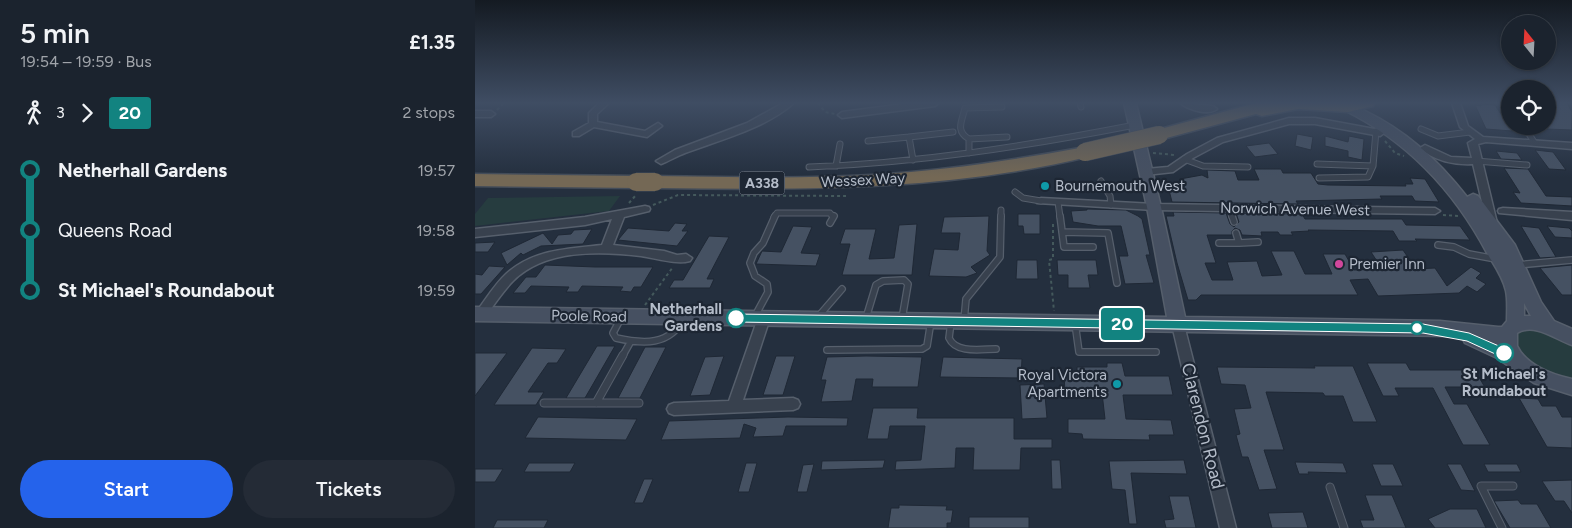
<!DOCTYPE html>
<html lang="en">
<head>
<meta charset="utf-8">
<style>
	body { margin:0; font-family:Figtree,sans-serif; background:#242b36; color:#f1f3f6; height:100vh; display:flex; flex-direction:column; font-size:19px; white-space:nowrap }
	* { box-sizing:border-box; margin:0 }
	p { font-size:16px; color:#a0a4aa }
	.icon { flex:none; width:28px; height:28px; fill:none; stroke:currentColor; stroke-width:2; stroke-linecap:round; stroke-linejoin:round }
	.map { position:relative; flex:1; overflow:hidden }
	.panel { display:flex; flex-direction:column; background:#1b232e; width:475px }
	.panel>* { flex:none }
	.badge { padding:0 10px; border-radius:4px; font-size:18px; line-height:32px }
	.needle { width:32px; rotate:342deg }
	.buttons { position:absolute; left:1026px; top:15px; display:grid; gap:10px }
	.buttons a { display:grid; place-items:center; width:55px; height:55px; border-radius:50%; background:#1b232e; box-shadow:0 1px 4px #0004,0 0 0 1px #39404a; font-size:25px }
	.map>.badge { position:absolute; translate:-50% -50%; box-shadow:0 0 0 2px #fff }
	.legs { display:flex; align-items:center; gap:8px; height:55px; padding:0 20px; font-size:16px }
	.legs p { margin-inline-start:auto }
	.summary { display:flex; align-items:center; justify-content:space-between; height:85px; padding:0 20px }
	h1 { font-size:28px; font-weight:600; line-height:38px }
	.button { display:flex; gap:10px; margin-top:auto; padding:10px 20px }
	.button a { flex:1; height:58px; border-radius:30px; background:#2563eb; color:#fff; font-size:20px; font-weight:600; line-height:58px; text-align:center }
	.button a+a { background:#242b36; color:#f1f3f6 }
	ul { padding:0 20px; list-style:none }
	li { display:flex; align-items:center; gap:18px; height:60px; font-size:19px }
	li i { display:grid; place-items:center; width:8px; height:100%; margin:0 6px; background:currentColor }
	li i::after { content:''; width:12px; height:12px; margin:-6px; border:4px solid; border-radius:50%; background:#1b232e }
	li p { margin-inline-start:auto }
	li:first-child i { background:linear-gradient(#0000 50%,currentColor 0) }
	li:last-child i { background:linear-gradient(currentColor 50%,#0000 0) }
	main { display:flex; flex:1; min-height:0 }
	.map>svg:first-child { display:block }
	.green { fill:#263c3f }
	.building { fill:#455162; stroke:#1f2835 }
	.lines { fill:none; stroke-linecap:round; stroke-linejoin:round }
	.lane-far2-casing { stroke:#565f6c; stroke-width:7 }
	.lane-far1-casing { stroke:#565f6c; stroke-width:8 }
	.lane-casing { stroke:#565f6c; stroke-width:9 }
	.street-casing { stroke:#565f6c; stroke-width:3 }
	.secondary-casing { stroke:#565f6c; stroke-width:3 }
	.highway-casing { stroke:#434c59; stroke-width:3 }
	.path { stroke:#44595c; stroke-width:2; stroke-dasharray:3 3; stroke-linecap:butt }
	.lane-far2 { stroke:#38414e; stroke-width:5 }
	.lane-far1 { stroke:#38414e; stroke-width:5.5 }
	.lane { stroke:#38414e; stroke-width:7 }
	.street { fill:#38414e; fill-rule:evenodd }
	.secondary { fill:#465061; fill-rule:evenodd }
	.highway { fill:#746855; fill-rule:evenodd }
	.highway-bridge-casing { stroke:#434c59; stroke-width:19; stroke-linecap:butt }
	.highway-bridge { stroke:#746855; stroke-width:18 }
	.line-1 { fill:#128380; stroke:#fff }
	.culture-dot { fill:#0f9aa8; stroke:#1d2633; stroke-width:2 }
	.hotel-dot { fill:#d1479c; stroke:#1d2633; stroke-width:2 }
	.stop-1-dot { fill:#fff; stroke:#128380; stroke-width:2.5 }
	.labels { text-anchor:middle; stroke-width:4.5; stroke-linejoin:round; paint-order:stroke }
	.shield { fill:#1d2633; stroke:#878f9c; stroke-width:1 }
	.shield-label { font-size:14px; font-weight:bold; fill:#b4bcc9 }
	.street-label { font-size:15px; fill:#b4bcc9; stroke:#1d2633 }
	.poi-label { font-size:15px; fill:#b4bcc9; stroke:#1d2633; text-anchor:start }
	.stop-label { font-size:15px; font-weight:bold; fill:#b4bcc9; stroke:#1d2633; text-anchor:end }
	.near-street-label { font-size:18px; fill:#b4bcc9; stroke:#1d2633 }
</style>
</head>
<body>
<main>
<section class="panel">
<div class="summary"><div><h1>5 min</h1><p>19:54 – 19:59 · Bus</p></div><b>£1.35</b></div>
<div class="legs"><svg class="icon" aria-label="walk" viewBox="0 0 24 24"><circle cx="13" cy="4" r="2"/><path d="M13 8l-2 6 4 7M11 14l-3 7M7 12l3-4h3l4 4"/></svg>3<svg class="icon" aria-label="forward" viewBox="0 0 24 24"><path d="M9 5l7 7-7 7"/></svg><b class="badge" style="background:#128380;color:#fff">20</b><p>2 stops</p></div>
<ul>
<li><i style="color:#128380"></i><b>Netherhall Gardens</b><p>19:57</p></li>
<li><i style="color:#128380"></i><span>Queens Road</span><p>19:58</p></li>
<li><i style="color:#128380"></i><b>St Michael's Roundabout</b><p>19:59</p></li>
</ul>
<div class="button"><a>Start</a><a>Tickets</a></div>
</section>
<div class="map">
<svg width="1097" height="528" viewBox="0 0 1097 528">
	<rect width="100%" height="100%" fill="#242f3e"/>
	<path class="green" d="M145,196L134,211L0,226V214L13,198Z
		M1060,328L1097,343V378C1076,380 1036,360 1041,335L1049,329Z"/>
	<path class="building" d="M1072,103H1092L1097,112V130L1072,129Z
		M1006,104L1020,105L1037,131L1011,129L1000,105L1006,106Z
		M822,134L838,137L836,150L820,146Z
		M850,136L873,142L874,136L889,139L887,160L873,157V151L850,146Z
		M794,143L803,154L780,157L771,146Z
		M1060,150L1078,152L1091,170L1074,169Z
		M1021,151L1042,153L1047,160L1026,159Z
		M1029,168L1053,169L1071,196L1097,197V206L1046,203L1038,192L1045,193Z
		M779,169H806L808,173H836L843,184L853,185L931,186L930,184H938L935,178L950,179L964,202L940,201L937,196H905L907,199L821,201L823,204L697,202L694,190L710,186L705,179L727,175L733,178L732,170L760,171L763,180H784Z
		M612,209L651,210L663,216L667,219L675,255H671L679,283L650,284L644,256H653L646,226H623L598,222L596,211L612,210Z
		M698,212L751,213L755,224L759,227L764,222L761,213L827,214L830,219H927L931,225L985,226L995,240L940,239L942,241H924L918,231L833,230L834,231L816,232L818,235H805L803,232H786L787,236L767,235L765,230L760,228L757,231V235H732L741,263H730L737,280H758L752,262L782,261L787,276L807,275L796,251H819L830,274H857L848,254H870L879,270L907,269L896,252L928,250L941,269L960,268L972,286L996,267L1006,273L1001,278L1011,284L1002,292L992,286L984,293L903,296L893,279L875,280L883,295H726L721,300H713L702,263L691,216H699Z
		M543,214H565V234H549L548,226H543Z
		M514,216L512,251L515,255L496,267L502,273L491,277L454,276L459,249L483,250L485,233H466L469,217Z
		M200,223L212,224L207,231H213L202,246L143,240L153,228L194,231Z
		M442,224L437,275H367L375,244H365L370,229H401L394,259L419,258L424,225Z
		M318,226L337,227L326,253L345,254L341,266L281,264L287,251L306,252Z
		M1046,226L1064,228L1081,257L1065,258Z
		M1072,226L1094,228L1097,231V238L1080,237Z
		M117,229L108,244L66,246L48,255L46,253L32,265L26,253L68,233L77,244L83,235L96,234L99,230Z
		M234,236L254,237L232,279H239L235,288H194L199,280H208Z
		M20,242L13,252H0V243Z
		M542,260H562L563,279H541Z
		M582,260H621L623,275H613L615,288H593V275H583Z
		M70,265L120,267H178L166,287H159L156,292L145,291L148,287L107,286L103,292H91L94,287L56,286L50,293H38L51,277H61Z
		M1097,265V295H1087L1065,268Z
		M14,266L30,267L6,294H0V274L7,275Z
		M122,346H140L110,398H91Z
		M170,347H191L165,398H143Z
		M57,348L91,349L82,363H73L53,392H69L61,405H19Z
		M0,353H32L0,396Z
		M249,356L235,395L215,396L230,357Z
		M301,356H320L308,395H288Z
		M391,356L447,357L443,387H397L398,379H381L377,401L346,402L351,380H346L352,357Z
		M468,357L547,359L546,378L465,377Z
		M632,363H647L650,376H694L698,395H648L651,419L696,420L699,435H674L675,440L608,439L607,434L593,433V419H630L627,393H590L589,374H602V367H632Z
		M892,363H931L935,370H1000L1012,391H998L996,387H970L979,404H992L1015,445H988L958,388H920L924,396H908Z
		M839,366H878L902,422H878L868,396H850L848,393L791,392L809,450H789L802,489L784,490L773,457H767L761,435L765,434L759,409L776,408L770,385L746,384L742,367L840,368Z
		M569,384L572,418L547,419L545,385Z
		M1044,398L1063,399L1067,406H1081L1087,417H1097V448L1072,447Z
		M398,408H443L442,418H539V439H577V448H546L545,470H498L499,448H481L480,468L420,470L421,461L446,460L450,426H415L413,439H392Z
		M63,417L162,419L151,440L50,438Z
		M313,417L373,418L372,426H311L308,436L278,437L281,428L269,424L265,438L186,440L194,421Z
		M410,460L408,468L346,470L347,461Z
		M576,460H585L587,489H577Z
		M709,460L712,474L656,473L662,524H654L650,490L637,489L634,461Z
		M820,462L868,463L872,473L833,472L834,474H824Z
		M54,463H100L95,472H49Z
		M271,463H282L274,492H263Z
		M339,464L332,492H322L328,465Z
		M897,464H918L928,486H906Z
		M972,464H986L1000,491L986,490Z
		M1009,464H1042L1046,472H1013Z
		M0,469H28L20,482H0Z
		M169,479H178L168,503H159Z
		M1097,480V513L1089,501H1080L1067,481Z
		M890,495H917L931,528H888L885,520H899Z
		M694,496H714L721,528H691L689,520L699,519Z
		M1043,500L1046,504H1062L1076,528H1035L1019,501Z
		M424,505L472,506L471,510H478L476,523H472V528H413L416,508H424Z
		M975,509H1002L1011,528H960L953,519Z
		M828,512L833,528H797L793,513Z
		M494,517H554V528H494Z
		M22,520H73L69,528H18Z"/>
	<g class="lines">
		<g class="lane-far2-casing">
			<path id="lane-far2" d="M605,103L606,107
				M1049,126L1059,142
				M946,129L963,136L995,132
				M494,139C480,131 487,121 490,108L527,107
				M393,141L434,137
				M494,153V139L532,137
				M709,159L728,166L773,167
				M438,160L434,137L478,132
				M1001,161L1052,165
				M842,164L898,166L901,131
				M361,166L365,144
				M334,167C444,163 552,146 660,125
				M844,178L893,177L898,166
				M626,181L635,196L636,205
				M540,192L548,198L566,201
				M583,202L585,217
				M754,208L757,217
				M299,217L302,213H355L358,217
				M526,217V210"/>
		</g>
		<g class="lane-far1-casing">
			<path id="lane-far1" d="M585,216L589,247H618
				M757,216L759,222
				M355,223L359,216
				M587,232L633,233L642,283
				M744,243H764L761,233
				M764,243L783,242
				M963,245L979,247L994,254L1021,259
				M1042,265L1097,260
				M280,316L293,292L292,284L280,276L275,263L279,253L288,243L300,216
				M146,318L138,333L141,338C168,344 195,346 209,318
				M342,318L367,289
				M391,318L401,285L408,281L429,280L433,284L427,319
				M489,321L491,299L525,257L526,216
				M476,322L474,338C481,354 507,349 521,349
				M600,323L604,352H681
				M352,350L447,349L452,346L456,321
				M147,357L156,341"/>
		</g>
		<g class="lane-casing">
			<path id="lane" d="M69,403H164
				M121,403L148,355
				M855,487L869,528
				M1027,528L1006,486H1038"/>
		</g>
		<g class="street-casing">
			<path id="street" d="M124,103H134L122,114V122L170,131L183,123L187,126L172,137L119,127L104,136H98V132L114,123V113Z
				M308,103H319C291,128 245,140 210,153C202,156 194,161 186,164L181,161L200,150L272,123Z
				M436,103H464L460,106L367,118L363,115L367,112Z
				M705,103L738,106L742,109C733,116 714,110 705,103Z
				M977,103H985L993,126L1008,137L1097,143V149L1011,142L1003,144L1022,223L1021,226H1013L1012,223L998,164C980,165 959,161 945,148L950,145L976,157L997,158L993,143L1000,139L985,127Z
				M0,111H16L20,114L16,117H0Z
				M814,118H840L905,130L909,133L905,136L840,124H814L748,142L718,158L698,172L671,175L666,172L671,169L693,167L712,154L742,138Z
				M566,198L679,204L960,208L965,211L960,214L679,210L562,203L561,201Z
				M170,206L174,207L175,209L174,211L149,217L138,245L189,251L202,255L211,254L217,258L215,261C201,265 181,258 166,256C125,251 70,249 38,281C28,291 19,305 10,317H2L0,314L2,311C11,299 20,284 31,274C59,249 92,249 127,245L137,219L110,225L0,237V229L110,217Z
				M1028,208L1097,212V220L1024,213L1023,211L1024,209Z
				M289,313L293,315L295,318L268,400L318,398L323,400L325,404L323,408L318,410L199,415L194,413L192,409L194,405L199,403L254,401L283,318L285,315Z
				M703,320L707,322L709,325L761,528H745L697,325L699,322Z"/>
		</g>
		<g class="secondary-casing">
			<path id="secondary" d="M649,103H661L686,207L710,317L965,321L1023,327H1027L1032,321C1032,311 1033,300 1031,291C1028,277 1019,265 1012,253C979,191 932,141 869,110L867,107L869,104C877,102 883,107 890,111C930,130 965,162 992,197L998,194L1003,196L1040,245L1066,302L1079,321L1097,329V345C1081,340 1060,322 1042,333V346C1051,365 1077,375 1097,379V395L1059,383L1022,358L990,343L987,337L974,336L0,321V307L692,317L672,207ZM1049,303L1056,316H1049Z"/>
		</g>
		<g class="highway-casing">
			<path id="highway" d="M781,103H900L898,106L873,112L823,109L787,116L781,114L684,140L678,139L676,135L678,131Z
				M610,147L616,148L619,152L616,156C474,191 326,190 180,188L173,186L171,182L173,178L180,176C252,177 324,179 396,175C468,171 539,160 610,147Z
				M0,174L161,176L168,178L170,182L168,186L161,188L0,186Z"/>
		</g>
		<path class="path" d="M343,103L350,112L360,114
			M22,110L29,103
			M910,141L920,153L929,156
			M678,153L700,155
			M154,203L161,195
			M178,205L203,195L371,196
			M968,215L984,216
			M578,224V259L574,260L579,311
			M170,305L198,267"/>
		<use href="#lane-far2" class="lane-far2"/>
		<use href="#lane-far1" class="lane-far1"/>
		<use href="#lane" class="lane"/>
		<use href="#street" class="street"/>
		<use href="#secondary" class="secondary"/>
		<use href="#highway" class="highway"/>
		<g class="highway-bridge-casing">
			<path id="highway-bridge" d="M610,152L684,135
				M161,182H180"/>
		</g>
		<use href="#highway-bridge" class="highway-bridge"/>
	</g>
	<linearGradient id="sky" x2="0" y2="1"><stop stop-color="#141a22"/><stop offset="0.58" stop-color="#3f4d63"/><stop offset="1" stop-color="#3f4d63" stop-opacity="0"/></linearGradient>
	<rect width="1097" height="177" fill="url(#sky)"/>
	<path class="line-1" d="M261,314L948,324L994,333L1033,350L1034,353L1029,358L992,341L948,333L261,322L256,318Z"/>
	<g class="culture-dot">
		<circle cx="570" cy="186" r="5"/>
		<circle cx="642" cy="384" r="5"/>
	</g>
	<circle class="hotel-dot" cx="864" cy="264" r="5"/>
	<g class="stop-1-dot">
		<circle cx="261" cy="318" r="9"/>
		<circle cx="942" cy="328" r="6"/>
		<circle cx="1029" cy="353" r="9"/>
	</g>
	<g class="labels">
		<rect class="shield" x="264.5" y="171.5" width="45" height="23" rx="4"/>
		<g class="shield-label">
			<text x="287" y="188">A338</text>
		</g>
		<g class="street-label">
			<text transform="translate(388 180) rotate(-3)" y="5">Wessex Way</text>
			<text transform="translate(820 209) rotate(1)" y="5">Norwich Avenue West</text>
			<text transform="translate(114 316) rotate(1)" y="5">Poole Road</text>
		</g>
		<g class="poi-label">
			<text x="580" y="191">Bournemouth West</text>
			<text x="874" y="269">Premier Inn</text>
			<text x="632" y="380" text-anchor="end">Royal Victora<tspan x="632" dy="17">Apartments</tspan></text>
		</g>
		<g class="stop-label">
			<text x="247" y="314">Netherhall<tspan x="247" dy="17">Gardens</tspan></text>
			<text x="1029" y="379" text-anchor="middle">St Michael's<tspan x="1029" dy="17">Roundabout</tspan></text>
		</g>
		<g class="near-street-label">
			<text transform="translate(728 426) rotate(76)" y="6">Clarendon Road</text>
		</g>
	</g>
</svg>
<div class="buttons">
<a><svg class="needle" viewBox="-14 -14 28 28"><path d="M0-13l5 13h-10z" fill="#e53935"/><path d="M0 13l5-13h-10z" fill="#a0a4aa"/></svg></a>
<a><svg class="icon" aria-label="locate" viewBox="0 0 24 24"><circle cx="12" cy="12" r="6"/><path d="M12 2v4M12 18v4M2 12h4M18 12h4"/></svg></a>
</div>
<b class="badge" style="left:647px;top:324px;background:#128380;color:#fff">20</b>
</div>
</main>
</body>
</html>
